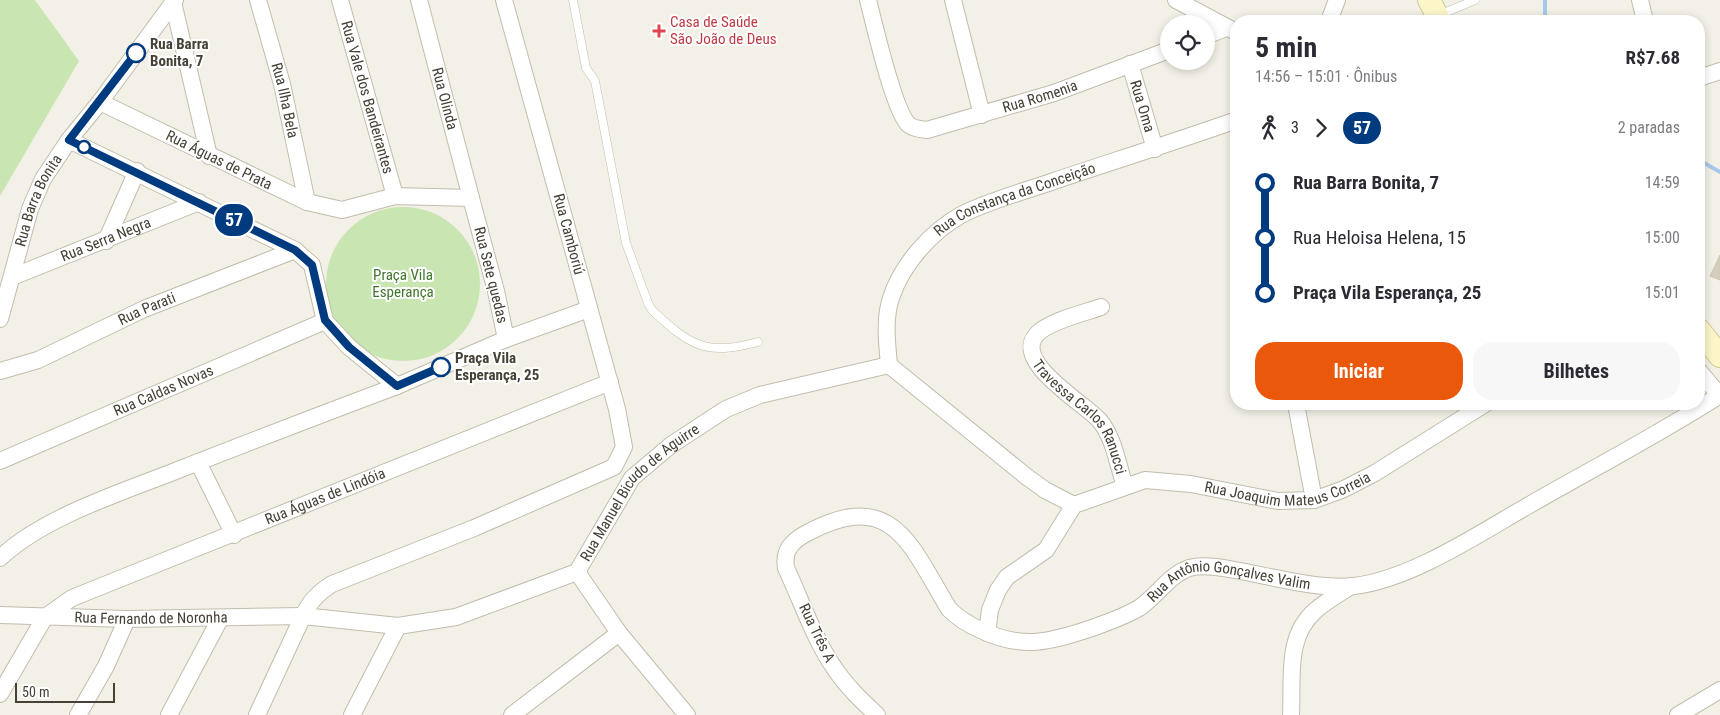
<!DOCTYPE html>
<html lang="pt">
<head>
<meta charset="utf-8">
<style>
	body { margin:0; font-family:"Roboto Condensed",sans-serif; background:#f7f7f7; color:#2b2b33; height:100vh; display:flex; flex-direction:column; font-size:19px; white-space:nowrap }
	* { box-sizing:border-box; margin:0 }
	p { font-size:16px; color:#7c7c81 }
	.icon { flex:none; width:28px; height:28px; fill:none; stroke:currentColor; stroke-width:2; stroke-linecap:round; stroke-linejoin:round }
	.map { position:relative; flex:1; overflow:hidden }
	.panel { position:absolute; left:1230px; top:15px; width:475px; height:395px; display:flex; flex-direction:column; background:#fff; border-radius:20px; box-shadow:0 2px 8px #0003 }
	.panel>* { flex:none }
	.badge { padding:0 10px; border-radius:16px; font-size:18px; line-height:32px }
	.buttons { position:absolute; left:1160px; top:15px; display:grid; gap:10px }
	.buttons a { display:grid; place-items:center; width:55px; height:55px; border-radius:50%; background:#fff; box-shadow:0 2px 8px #0003; font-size:25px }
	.scale { position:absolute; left:15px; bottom:12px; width:100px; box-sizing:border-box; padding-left:5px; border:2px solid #464136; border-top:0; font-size:14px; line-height:18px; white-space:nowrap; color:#464136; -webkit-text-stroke:4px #fff; paint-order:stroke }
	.map>.badge { position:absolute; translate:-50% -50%; box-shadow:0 0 0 2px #fff }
	.legs { display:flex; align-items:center; gap:8px; height:55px; padding:0 25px; font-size:16px }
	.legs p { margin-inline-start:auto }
	.headline { display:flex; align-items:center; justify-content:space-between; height:85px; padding:0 25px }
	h1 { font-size:28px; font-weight:700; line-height:38px }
	.cta { display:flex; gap:10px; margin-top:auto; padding:10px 25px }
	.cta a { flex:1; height:58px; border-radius:20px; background:#ea580c; color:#fff; font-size:20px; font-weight:700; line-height:58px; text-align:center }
	.cta a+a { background:#f7f7f7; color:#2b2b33 }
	ul { padding:0 25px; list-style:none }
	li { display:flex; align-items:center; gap:18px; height:55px; font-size:19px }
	li i { display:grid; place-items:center; width:8px; height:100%; margin:0 6px; background:currentColor }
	li i::after { content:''; width:12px; height:12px; margin:-6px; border:4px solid; border-radius:50%; background:#fff }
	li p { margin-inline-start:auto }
	li:first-child i { background:linear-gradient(#0000 50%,currentColor 0) }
	li:last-child i { background:linear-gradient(currentColor 50%,#0000 0) }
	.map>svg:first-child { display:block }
	.green { fill:#c9e5b2 }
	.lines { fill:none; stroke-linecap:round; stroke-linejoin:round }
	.stream { stroke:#a6c8ed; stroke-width:4 }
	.building { fill:#d4cdbd; stroke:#cec6b1 }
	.lane-casing { stroke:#c1bcad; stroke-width:9 }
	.street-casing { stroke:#c1bcad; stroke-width:18 }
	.secondary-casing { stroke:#d1c898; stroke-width:24 }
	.lane { stroke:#fff; stroke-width:8 }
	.street { stroke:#fff; stroke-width:16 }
	.secondary { stroke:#fcf5c8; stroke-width:22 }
	.line-1-casing { stroke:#fff; stroke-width:11 }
	.line-1 { stroke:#003b80; stroke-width:8 }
	.health-dot { fill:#e0444e; stroke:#fff; stroke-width:2 }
	.stop-1-dot { fill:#fff; stroke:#003b80; stroke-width:2.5 }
	.labels { text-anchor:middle; stroke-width:4; stroke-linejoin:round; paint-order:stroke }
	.health-label { font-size:15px; fill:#be3a42; stroke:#fff; text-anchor:start }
	.stop-label { font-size:15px; font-weight:bold; fill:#464136; stroke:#fff; text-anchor:start }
	.street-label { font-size:15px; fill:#464136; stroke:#fff }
	.park-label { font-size:15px; fill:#40752c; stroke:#fff }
</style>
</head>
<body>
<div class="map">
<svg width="1720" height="715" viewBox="0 0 1720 715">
	<rect width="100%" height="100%" fill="#f3f1e7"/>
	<path class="green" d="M0,0H35L79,61L0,196Z
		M326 284a77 77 0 1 1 154 0a77 77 0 1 1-154 0Z"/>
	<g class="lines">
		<path class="stream" d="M1545,0V21
			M1699,160L1720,172"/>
	</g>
	<path class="building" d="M1720,255V280L1710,276Z"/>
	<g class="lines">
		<g class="lane-casing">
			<path id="lane" d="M573,0L586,68L595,81L626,243L648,303L652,310C690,346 706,356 758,342
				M1439,15L1475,0"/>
		</g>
		<g class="street-casing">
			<g id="street">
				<path id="s1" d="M258,0L282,84L307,202"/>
				<path id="s2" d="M340,0L395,196"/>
				<path id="s3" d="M419,0L471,198"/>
				<path id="s4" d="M868,0C874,23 894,112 909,125C914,129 921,129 927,130L1054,93L1169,50"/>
				<path d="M953,0L982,115"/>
				<path d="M1176,0L1236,32"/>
				<path d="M1640,0L1645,21"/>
				<path d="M173,2L209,156"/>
				<path d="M1329,21L1337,0"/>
				<path d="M1206,36L1226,28"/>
				<path id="s5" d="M1130,64L1155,149"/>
				<path d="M1699,78L1720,71"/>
				<path d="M69,140L295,250L312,265L325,321L349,347L397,386L506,339L496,291L471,198L395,196L342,210L307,202L100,102"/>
				<path d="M106,241L137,171"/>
				<path id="s6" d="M12,277L199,202"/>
				<path id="s7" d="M1101,307C1084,313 1050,321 1038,333C1009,361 1086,404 1100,421C1114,438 1118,466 1125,486"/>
				<path id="s8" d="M0,319L30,209L43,179L69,140L100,102L175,0"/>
				<path d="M506,339L589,309"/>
				<path id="s9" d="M889,365C887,343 884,319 891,298C902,264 931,232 961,215C987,201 1026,191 1054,181C1114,161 1174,142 1234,121"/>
				<path d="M889,365L1027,477L1045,490L1074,505"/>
				<path id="s10" d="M0,371L38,360L144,309L295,250"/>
				<path d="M1699,371L1720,396"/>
				<path d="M1296,404L1314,500"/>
				<path id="s11" d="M0,461L325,321"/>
				<path d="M198,462L234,535"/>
				<path d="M0,558C42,518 119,493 173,472C247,443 322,414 397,386"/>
				<path d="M577,572L619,633L687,715"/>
				<path id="s12" d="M0,615L127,619L303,616L398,626"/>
				<path id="s13" d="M987,633L990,610L998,590L1007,577L1046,550L1074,505L1145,480L1191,484L1278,501L1314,500L1344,489L1375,473L1485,404"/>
				<path id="s14" d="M0,694L45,617L72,598L610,382"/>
				<path d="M78,715L106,666L127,619"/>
				<path d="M169,715L220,619"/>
				<path d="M257,715L303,616C310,601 318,593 332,584L474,528L614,467L624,447L617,409L504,0"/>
				<path id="s15" d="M352,715L398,626L456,617L577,572L632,478L671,445L726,409L760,395L889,365"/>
				<path d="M512,715L619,633"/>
				<path id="s16" d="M877,715C862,701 847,687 835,669C814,639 802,602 786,568C783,550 792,541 807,533C893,487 910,545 949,609C959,619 969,625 981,630C1022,650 1051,642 1092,628C1108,622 1124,617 1139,608C1156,597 1169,575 1189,568C1205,564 1224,568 1240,571C1274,577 1319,590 1354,586C1412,579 1480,533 1531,504C1594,468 1659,434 1720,395"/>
				<path d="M1291,715C1293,679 1285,636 1316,610C1326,601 1339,594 1351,586"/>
				<path d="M1678,715L1720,690"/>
			</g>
		</g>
		<g class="secondary-casing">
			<path id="secondary" d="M1429,0L1440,21
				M1699,330L1720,356"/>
		</g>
		<use href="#lane" class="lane"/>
		<use href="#street" class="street"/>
		<use href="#secondary" class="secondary"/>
	</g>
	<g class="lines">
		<g class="line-1-casing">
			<path id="line-1" d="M136,53L69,140L295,250L312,265L325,320L349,347L397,386L441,367"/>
		</g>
		<use href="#line-1" class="line-1"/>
	</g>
	<path class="health-dot" d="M656.5 23.5h5v5h5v5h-5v5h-5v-5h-5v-5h5z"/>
	<g class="stop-1-dot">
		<circle cx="136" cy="53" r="9"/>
		<circle cx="84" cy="147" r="6"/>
		<circle cx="441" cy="367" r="9"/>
	</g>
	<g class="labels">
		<g class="health-label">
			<text x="670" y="27">Casa de Saúde<tspan x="670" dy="17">São João de Deus</tspan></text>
		</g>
		<g class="stop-label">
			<text x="150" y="49">Rua Barra<tspan x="150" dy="17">Bonita, 7</tspan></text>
			<text x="455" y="363">Praça Vila<tspan x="455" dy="17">Esperança, 25</tspan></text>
		</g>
		<g class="street-label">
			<text dy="5" stroke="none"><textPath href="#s4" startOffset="269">Rua Romenia</textPath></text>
			<text dy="5" stroke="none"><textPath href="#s2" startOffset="101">Rua Vale dos Bandeirantes</textPath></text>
			<text dy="5" stroke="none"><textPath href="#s3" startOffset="102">Rua Olinda</textPath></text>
			<text dy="5" stroke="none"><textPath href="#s1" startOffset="104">Rua Ilha Bela</textPath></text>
			<text dy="5" stroke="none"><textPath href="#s5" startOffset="44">Rua Oma</textPath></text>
			<text transform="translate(219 160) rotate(26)" y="5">Rua Águas de Prata</text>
			<text dy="5" stroke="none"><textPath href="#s8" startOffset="125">Rua Barra Bonita</textPath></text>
			<text dy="5" stroke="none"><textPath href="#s9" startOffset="234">Rua Constança da Conceição</textPath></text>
			<text transform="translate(569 234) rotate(75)" y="5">Rua Camboriú</text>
			<text dy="5" stroke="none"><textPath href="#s6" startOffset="101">Rua Serra Negra</textPath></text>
			<text transform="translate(491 275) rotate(76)" y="5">Rua Sete quedas</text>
			<text dy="5" stroke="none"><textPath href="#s10" startOffset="160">Rua Parati</textPath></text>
			<text dy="5" stroke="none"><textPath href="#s11" startOffset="178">Rua Caldas Novas</textPath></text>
			<text dy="5" stroke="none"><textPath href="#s7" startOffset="172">Travessa Carlos Ranucci</textPath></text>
			<text dy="5" stroke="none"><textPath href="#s13" startOffset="382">Rua Joaquim Mateus Correia</textPath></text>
			<text dy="5" stroke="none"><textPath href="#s15" startOffset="391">Rua Manuel Bicudo de Aguirre</textPath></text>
			<text dy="5" stroke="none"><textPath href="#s14" startOffset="395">Rua Águas de Lindóia</textPath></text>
			<text dy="5" stroke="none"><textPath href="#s16" startOffset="715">Rua Antônio Gonçalves Valim</textPath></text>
			<text dy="5" stroke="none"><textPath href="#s12" startOffset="151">Rua Fernando de Noronha</textPath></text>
			<text transform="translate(817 633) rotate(64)" y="5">Rua Três A</text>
		</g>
		<g class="park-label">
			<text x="403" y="280">Praça Vila<tspan x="403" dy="17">Esperança</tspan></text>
		</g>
	</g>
</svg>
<div class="buttons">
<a><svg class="icon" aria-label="locate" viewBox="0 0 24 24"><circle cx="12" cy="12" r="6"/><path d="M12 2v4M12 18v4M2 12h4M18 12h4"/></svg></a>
</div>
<div class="scale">50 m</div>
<b class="badge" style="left:234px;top:220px;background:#003b80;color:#fff">57</b>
<section class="panel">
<div class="headline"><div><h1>5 min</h1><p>14:56 – 15:01 · Ônibus</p></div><b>R$7.68</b></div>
<div class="legs"><svg class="icon" aria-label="walk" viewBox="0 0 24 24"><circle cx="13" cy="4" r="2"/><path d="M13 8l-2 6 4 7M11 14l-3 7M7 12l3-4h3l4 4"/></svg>3<svg class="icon" aria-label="forward" viewBox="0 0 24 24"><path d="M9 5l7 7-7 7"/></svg><b class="badge" style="background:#003b80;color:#fff">57</b><p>2 paradas</p></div>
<ul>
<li><i style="color:#003b80"></i><b>Rua Barra Bonita, 7</b><p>14:59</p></li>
<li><i style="color:#003b80"></i><span>Rua Heloisa Helena, 15</span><p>15:00</p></li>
<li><i style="color:#003b80"></i><b>Praça Vila Esperança, 25</b><p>15:01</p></li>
</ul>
<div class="cta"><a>Iniciar</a><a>Bilhetes</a></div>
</section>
</div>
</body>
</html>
